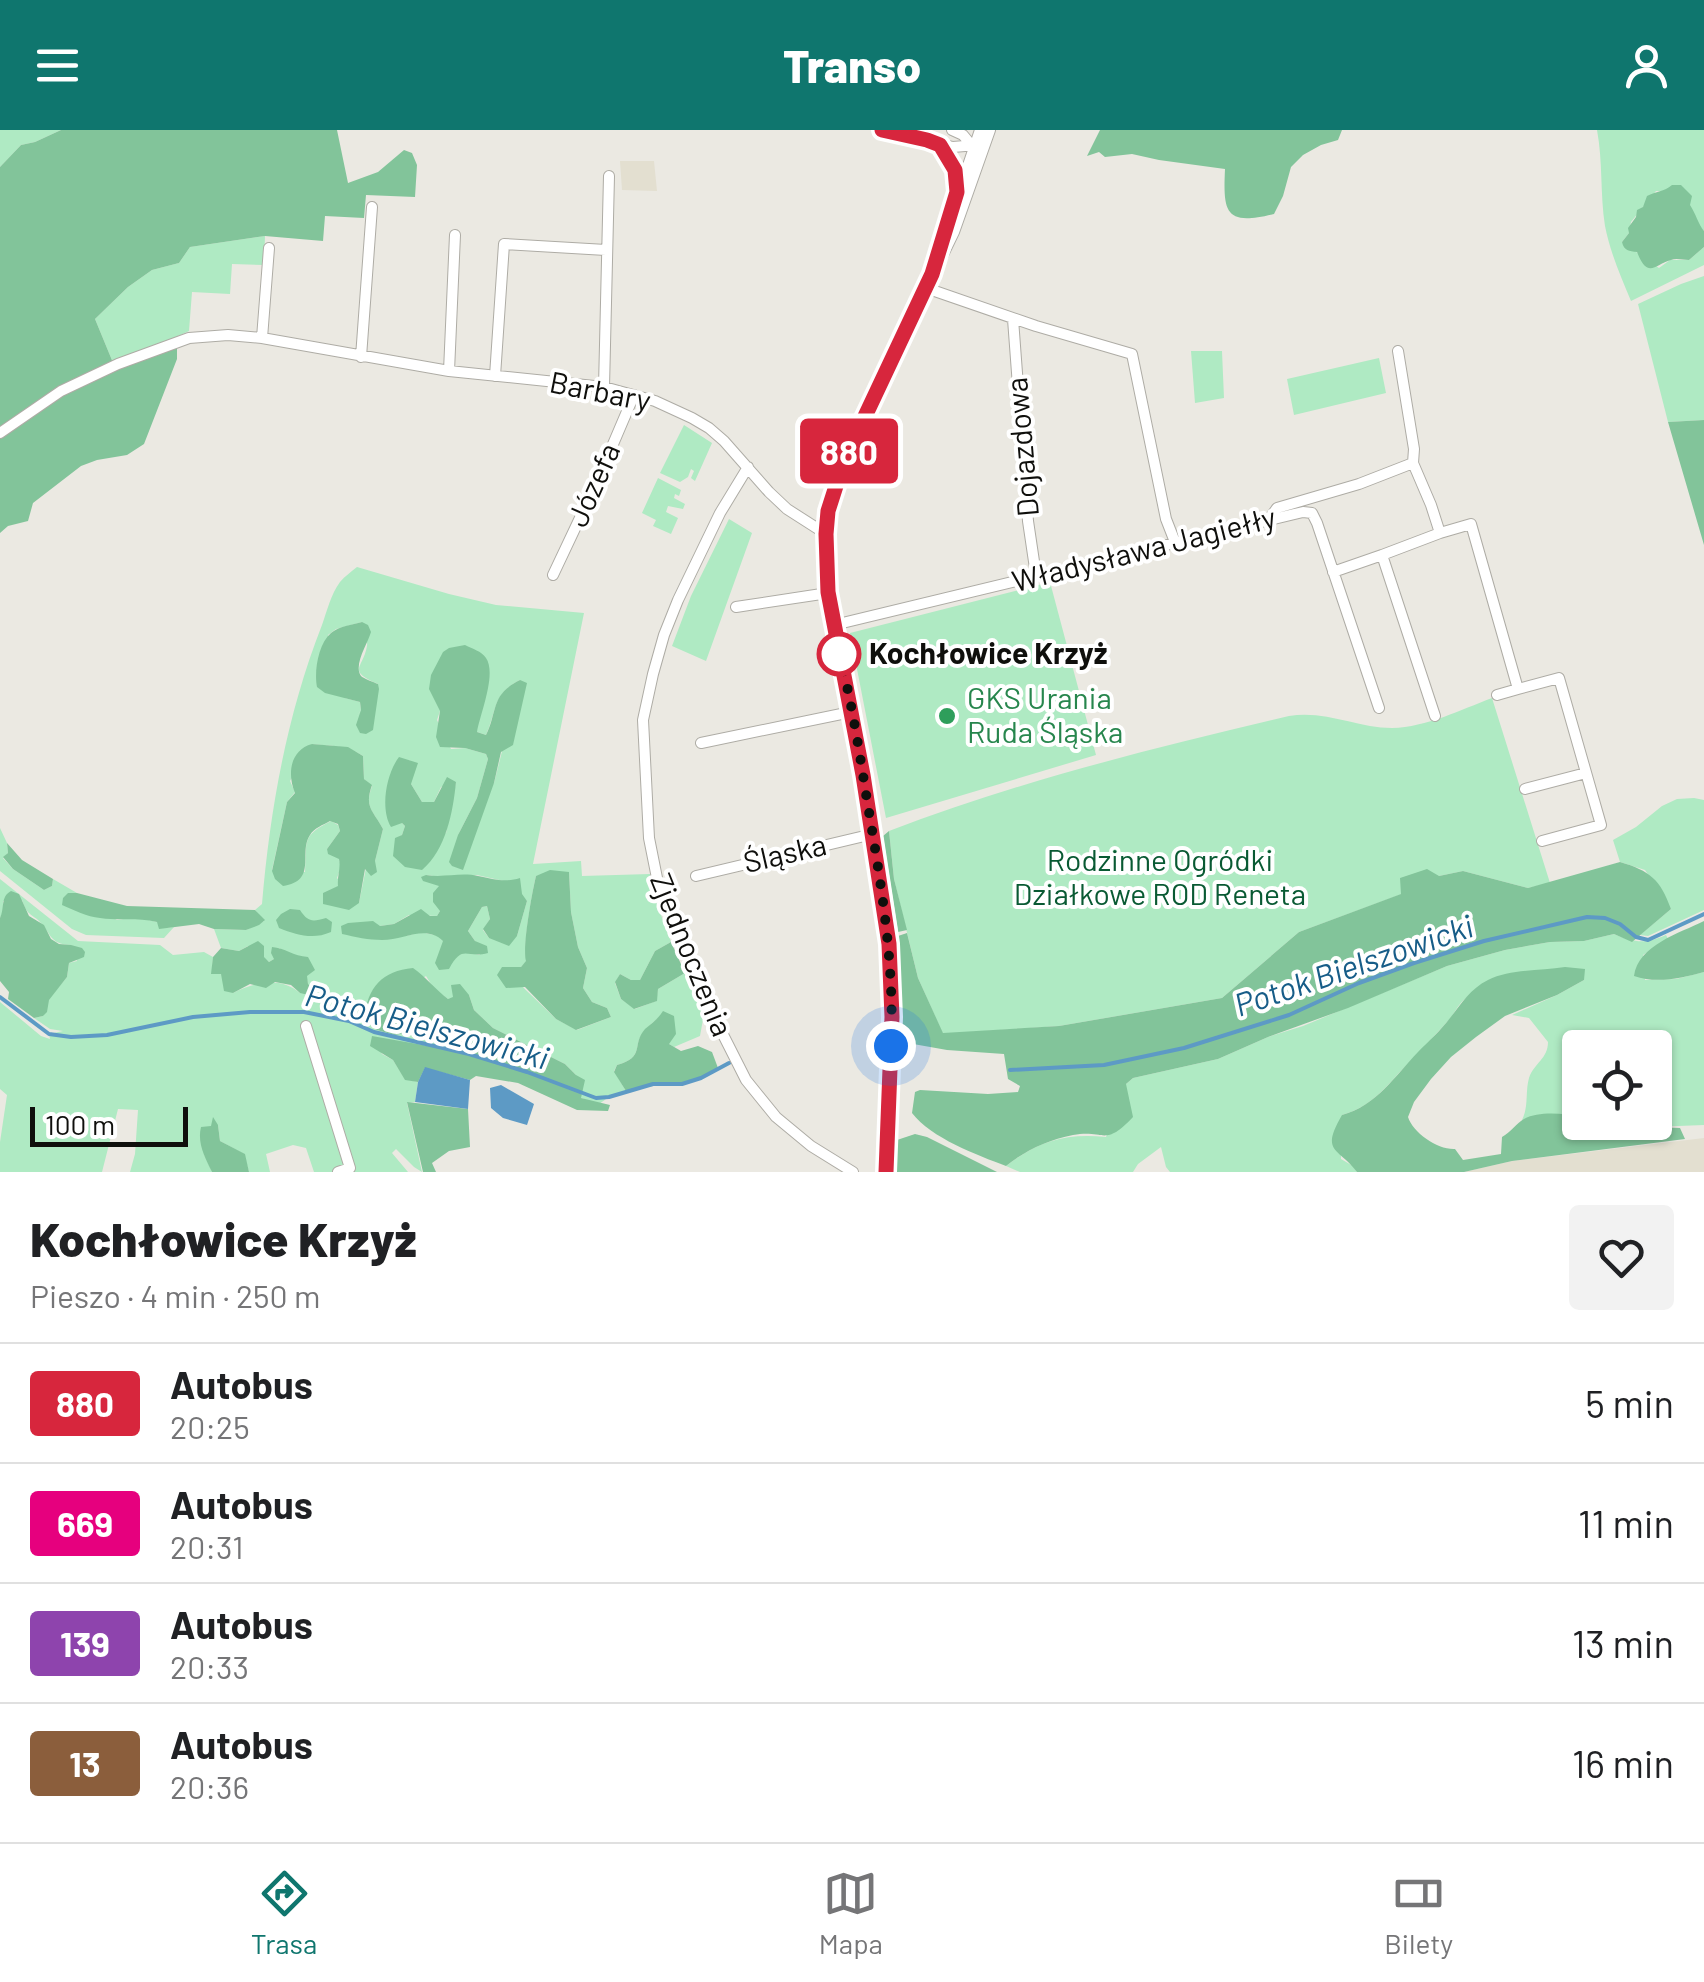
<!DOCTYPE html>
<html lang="pl">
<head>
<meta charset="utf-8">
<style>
	body { margin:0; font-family:Barlow,sans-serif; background:#f2f2f2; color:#202124; height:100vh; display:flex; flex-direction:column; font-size:38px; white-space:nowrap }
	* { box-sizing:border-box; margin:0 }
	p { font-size:32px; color:#757577 }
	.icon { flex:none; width:55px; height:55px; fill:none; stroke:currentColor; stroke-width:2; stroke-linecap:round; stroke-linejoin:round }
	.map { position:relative; height:1042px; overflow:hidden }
	.side { display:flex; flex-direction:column; background:#fff; flex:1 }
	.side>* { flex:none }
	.badge { padding:0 20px; border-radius:8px; font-size:35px; line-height:65px }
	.fabs { position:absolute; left:1562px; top:900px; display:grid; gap:20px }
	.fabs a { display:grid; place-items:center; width:110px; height:110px; border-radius:10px; background:#fff; box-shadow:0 2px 8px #0004; font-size:50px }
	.scale { position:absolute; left:30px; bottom:25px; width:158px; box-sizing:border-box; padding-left:10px; border:5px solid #0f0f0c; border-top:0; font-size:28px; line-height:35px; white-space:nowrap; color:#0f0f0c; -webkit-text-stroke:8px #fff; paint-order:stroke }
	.you { position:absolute; width:50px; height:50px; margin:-25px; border:8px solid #fff; border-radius:50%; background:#1a73e8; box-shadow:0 0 0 15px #1a73e833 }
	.map>.badge { position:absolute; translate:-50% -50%; box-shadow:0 0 0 5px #fff }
	.round { display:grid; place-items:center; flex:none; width:105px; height:105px; border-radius:10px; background:#f2f2f2 }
	.summary { display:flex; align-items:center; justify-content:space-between; height:170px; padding:0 30px }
	h1 { font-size:48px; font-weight:800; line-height:75px }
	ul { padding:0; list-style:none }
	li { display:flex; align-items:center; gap:30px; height:120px; padding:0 30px; border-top:2px solid #e0e0e0 }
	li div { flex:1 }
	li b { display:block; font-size:38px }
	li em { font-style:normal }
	li .badge { min-width:110px; font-weight:700; text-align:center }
	header { display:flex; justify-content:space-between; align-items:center; height:130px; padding:0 30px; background:#0f766e; color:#fff; font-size:45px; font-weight:800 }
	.tab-bar { display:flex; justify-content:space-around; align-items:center; height:140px; border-top:2px solid #e0e0e0; background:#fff; font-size:28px; color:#757577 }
	.tab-bar a { display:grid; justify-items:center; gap:5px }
	.tab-bar .current { color:#0f766e }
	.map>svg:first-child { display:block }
	.built { fill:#e3dfd0 }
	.green { fill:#afeac3; fill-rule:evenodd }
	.forest { fill:#82c49a }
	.water { fill:#5d9ac5 }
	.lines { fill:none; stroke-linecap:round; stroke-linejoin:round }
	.stream { stroke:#5d9ac5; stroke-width:4 }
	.minor-casing { stroke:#aeaca5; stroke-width:12 }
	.minor { stroke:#fff; stroke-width:10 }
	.line-casing { stroke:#fff; stroke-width:22 }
	.line { stroke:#d7263d; stroke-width:15 }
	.walk { stroke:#0f0f0c; stroke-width:10; stroke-dasharray:0 18 }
	.stop-dot { fill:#fff; stroke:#d7263d; stroke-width:5 }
	.leisure-dot { fill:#2e9e5b; stroke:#fff; stroke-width:4 }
	.labels { text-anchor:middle; stroke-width:8; stroke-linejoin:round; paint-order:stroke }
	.street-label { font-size:30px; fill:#0f0f0c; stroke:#fff }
	.stop-label { font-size:30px; font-weight:bold; fill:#0f0f0c; stroke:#fff; text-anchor:start }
	.leisure-label { font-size:30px; fill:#27864d; stroke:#fff; text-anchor:start }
	.park-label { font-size:30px; fill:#095a33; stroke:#fff }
	.water-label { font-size:32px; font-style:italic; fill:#175d88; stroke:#fff }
</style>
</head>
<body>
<header><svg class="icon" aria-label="menu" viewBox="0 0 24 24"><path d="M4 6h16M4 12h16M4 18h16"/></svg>Transo<svg class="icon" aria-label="person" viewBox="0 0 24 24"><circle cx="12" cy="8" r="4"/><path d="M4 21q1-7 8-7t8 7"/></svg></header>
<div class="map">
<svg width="1704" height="1042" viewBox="0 0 1704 1042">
	<rect width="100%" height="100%" fill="#ebe9e2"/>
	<path class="built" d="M620,31H654L657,61L622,60Z
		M1704,1008V1042H1464L1512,1031Z"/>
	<path class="green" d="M0,0H61L35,12L21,15L0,37Z
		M1597,0H1704V101L1665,61H1656L1631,92L1629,103L1622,112L1659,138L1670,130H1689L1704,117V135L1631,171C1621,147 1610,122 1605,96C1600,64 1603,32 1597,0Z
		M265,106L264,135L232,134L230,164L192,162L189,201L176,207L177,215L116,240L95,189L128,157L152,140L179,133L190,117Z
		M1704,146V290L1668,292L1638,174L1681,154Z
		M1191,221H1222L1224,268L1195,273Z
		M1379,228L1386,263L1294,285L1287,249Z
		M684,295L712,313L695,351L691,348L694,341L691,339L688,347L680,352L660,343Z
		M658,348L681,360L679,366L675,364L674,368L685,374L683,379L668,376L666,382L678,388L671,404L653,396L656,390L642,383Z
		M729,389L752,403L706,531L672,516L691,466Z
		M357,437L449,464L496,475L584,483L533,734L581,731L582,746L650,744L654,766L671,812L655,821L640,850H631L620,844L615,853L621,869L635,879L656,871L658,859L685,843L704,884L700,906L674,917L669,914L663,882C658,890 651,893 645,900C631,915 646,927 617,935L614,941L626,961L609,967L599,974L581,968L576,945L565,934L493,898L474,880L469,865L448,869L434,859L426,846L364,888L377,900L394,905L408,903L451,916L464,917L469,924L373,907L382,924L393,930L405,949L418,952L415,972L407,973L422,1042L414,1037L396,1019L392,1023L408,1042H314L306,1018L293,1015L266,1024L270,1042H249L244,1024L220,1011L218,995L204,1024L212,1042H130L135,1024L138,980L118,979L102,1042H0V1012L7,965L0,959V872L41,906L50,909L49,904L63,901L50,899L34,888L43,886L48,870L67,847L69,833L77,831L71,815C48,814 52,803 38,790C28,782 27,784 22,770L3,771V782L0,788V749L78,811L160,815L173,825L204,822L213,827L212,843L221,844L233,863C254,852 281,846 300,863L308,854C305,836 294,826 279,818L274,829L269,832L248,816L239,821L221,818L214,799L246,800L264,791L255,780L262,774C270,679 287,584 322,495C327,481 331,464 340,452C345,446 351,442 357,437ZM362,492C363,498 368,509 367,516C363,539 346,540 378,554L356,588L361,580L360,572L345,568L328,505L336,499ZM520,550L494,653L458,705L477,668L488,629L486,624L465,618L451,619L437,590L440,581L477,602L486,605C497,581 492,564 520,550ZM312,614C331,616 347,615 363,626L364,649L372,656C364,678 373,680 383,699L375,731L366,738L359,773L337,748L341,737L339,728L327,719L340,701L338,695L331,691C301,706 307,711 305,742L272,740L287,672L295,662L290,651ZM410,629L411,654L422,672H434L441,657L456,652L446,703L395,709L402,705L405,696L402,693ZM569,742L571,782L578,817L587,838L583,858L592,872L607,878L611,887L577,900L556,889L502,837H521L527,831C522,817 532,763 536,746ZM426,745L441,747L477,745L508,752L527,771L517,806L489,808L483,800L490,789L487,776L482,777L468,801L475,811L480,825L465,822L456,826L439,806L421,802L406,806L348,793L380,796L394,794L409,785L437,786L440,781V756Z
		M1050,452L1096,625L886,688L850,503Z
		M1492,568L1550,753L1528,758L1463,741L1439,746L1402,764L1299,802L1222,868L1059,896L943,904L918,848L894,749L889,701C1019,651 1154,618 1289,586C1326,580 1357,598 1392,598C1427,597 1460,580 1492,568Z
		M1694,668L1704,670V780L1648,806L1640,805L1671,779L1645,740L1620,732L1613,710L1636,697L1662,676L1677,669Z
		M0,698L7,713L8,723L3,728L13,739L44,760L52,756L53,749L77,763L67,764L117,790L136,787L157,792L165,798L174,797L164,808L86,805L72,799L0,741Z
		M1614,804C1635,813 1646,814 1666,805L1668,809L1643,825L1645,850L1676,849L1704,842V995L1652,997L1641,993L1655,992V918H1580V986L1544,984L1522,990C1529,976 1525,962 1529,948C1534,933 1548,929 1548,912L1529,888L1512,885L1557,865L1584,850C1538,842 1504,833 1466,868C1458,874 1454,885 1447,892C1431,910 1414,927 1398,944C1381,963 1367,978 1342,985L1341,1029L1353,1036L1357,1042H1170L1166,1037L1161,1017L1138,1034L1133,1042H1020L1006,1036C1038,1011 1066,1003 1106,1007L1126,954L1133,948L1218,929L1268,907L1303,896L1447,836L1505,820L1550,812L1584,811Z"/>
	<path class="forest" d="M61,0H337L348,53L378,42L404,20L412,23L417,35L415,67L366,65L364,88L325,86L323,111L265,106L190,117L179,133L152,140L128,157L95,189L116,240L177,215V229L144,314L127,325L97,330L81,336L33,373L28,391L8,396L0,403V37L21,15L35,12Z
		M1100,0H1342L1338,10L1321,15L1303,25L1291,37L1283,66L1274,84C1225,96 1223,83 1225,39L1159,30L1132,24L1105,27L1099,22L1087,26Z
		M1672,55H1681L1692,66L1690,75C1696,84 1698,94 1704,101V117L1689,130C1683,130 1676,128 1671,130C1655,134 1648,150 1637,122C1629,121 1624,121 1622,112L1629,103L1628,98L1636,87L1637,80L1643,77L1647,66C1656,61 1664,62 1672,55Z
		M1704,290V415L1668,292Z
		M362,492L368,495L371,502C368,513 353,535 361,546C363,548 375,553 378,554L379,559L373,600L366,604L360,603L356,595L361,580L360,572L325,563L317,557C314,542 318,514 331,503C339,496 352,495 362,492Z
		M465,515C473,519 481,521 486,528C497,544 480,584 477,602L486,605C498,581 490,565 520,550L527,553L513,615L501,622L494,653L463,740L452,736L449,732L458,705L477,668L488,629L486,624L465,618L440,617L436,607L440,581L429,559L431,545L443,522L449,518Z
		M312,614L348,617L363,626L364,649L372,655C364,678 373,680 383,699L375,731L377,742L371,746L365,739L359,773L349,780L323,774V763L338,756C337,746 341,738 339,729L328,724L327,719L340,701L338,694L330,691C323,695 314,698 310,705C298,723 318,751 283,756L275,749L272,741L287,672L295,663C287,644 290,620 312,614Z
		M399,627L418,633L411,654L422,672H434L447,647L456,652C453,682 446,720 422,740L405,737L393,726L395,708L402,705L405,696L402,693L391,697C380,679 386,644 399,627Z
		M889,701L894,749L907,800L898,802L883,706Z
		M7,713L22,730L53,749L52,756L44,760L13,739L3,727L8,723Z
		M1620,732C1650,741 1660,749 1671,779L1632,812L1614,804L1584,811L1550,812L1505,820L1447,836L1348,878L1268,907L1218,929L1133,948L1126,954L1133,987C1104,1018 1105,999 1073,1005C1048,1010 1026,1020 1006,1036C977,1025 931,1008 912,983L915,962L920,960L988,964L1018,962L1020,956L1008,949L1004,924L947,920L902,912L898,806L907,803L918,848L943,903L1059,896L1222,868L1299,802L1401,764L1400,748L1427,739L1439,746L1463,741L1528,758Z
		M550,740L569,742L571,782L578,817L587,838L583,858L592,872L607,878L611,887L576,900L556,889L525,857L506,858L497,845L502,837H521L526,831C522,817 532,763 536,746Z
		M426,745C444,748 461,742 478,746C494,749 504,753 520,748L522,764L527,771L517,806L509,816L489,808L483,799L490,789L487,776L482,777L468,801L475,811L487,816L488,823C466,829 463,813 449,839L439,840L435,833L443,811C426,794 404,810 382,810C369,810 355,807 342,804L341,796L348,793L373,791L380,796L394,794L421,779L430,786H437L440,781L433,772V763L439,756L423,751L421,747Z
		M11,761L19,764L29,786L44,795L51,809L59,814L71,815L82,818L85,822L84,827L69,833L67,847L49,870L47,882L43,886L34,888L8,869L9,862L0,851V788C5,778 0,767 11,761Z
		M68,763H77L127,776L255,780L265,790L259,795L246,800L214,799L199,794L159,799L157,792C136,787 120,791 100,788C87,787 74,780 62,775L63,768Z
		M290,779L300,780C308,792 312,792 326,788L332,792L331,802C313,810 297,805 279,798L276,790L281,784Z
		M1704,791V842C1681,848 1657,854 1634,846C1638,815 1680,803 1704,791Z
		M258,811L264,816V827L269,832L274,829L271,823L272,817C285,818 293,826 308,827L315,840L307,846L308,854L316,862L313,866L300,863L291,855L275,852L266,858L250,854L233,863L224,861L221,844H211L213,827L221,818L239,821Z
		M671,812L685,843L658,859L657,871L634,879L621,869L615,852L620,844L631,850H640L655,821Z
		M1565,837L1585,839L1584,850L1557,865L1505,886L1476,907L1451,927L1431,949L1414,972L1408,987C1413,1003 1438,1020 1455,1019L1463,1030L1501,1024L1502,1007C1511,1002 1514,996 1521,991C1536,980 1563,984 1580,986V992H1641L1652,997L1680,998L1685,1009L1512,1031L1464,1042H1357C1338,1017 1320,1023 1342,985C1376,976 1395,946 1418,922C1429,911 1441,900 1450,888C1462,873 1470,859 1488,850C1510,839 1540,841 1565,837Z
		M413,838C426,847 435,859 448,869L453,867L451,855L460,854L469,865L474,880L493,898L565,934L576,945L585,950L581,968L610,975L608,981L577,980L518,953L476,946L470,950L425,938L418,952L405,950L393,930L370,916L372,906L468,923L464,917L451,916L408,903L394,905L377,900L364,888C368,857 382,841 413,838Z
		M663,881L674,886L676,904L669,914L681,921L698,916L712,922L718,938C708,944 698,950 686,952C666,957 646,954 626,961L614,942L617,935C646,927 631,915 645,899C652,893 658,889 663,881Z
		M407,972L468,979L470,1017L449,1021L432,1033L436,1042H423Z
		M213,987L218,995L220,1011L245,1024L249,1042H212C205,1028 197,1013 201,997L211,996Z
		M915,1004L927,1007L997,1042H895L893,1024L894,1011Z"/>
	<path class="water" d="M425,937L470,950L468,979L415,972L418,952Z
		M501,955L534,974L527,995L503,988L491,978L490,958Z"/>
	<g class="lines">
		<path class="stream" d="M0,867L49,904L71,907L107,905L193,887L250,882H304L349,891L374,902L469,924L527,942L596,968L609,967L653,954H682L701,948L729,933
			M1010,940L1104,935L1184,918L1289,885L1359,853L1414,833L1484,811L1587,787L1605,788L1620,794L1636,807L1648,810L1704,784"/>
		<g class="minor-casing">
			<path id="minor" d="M881,0L953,17L977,15
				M952,0L963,5L973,17
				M941,16L952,32L957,55
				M940,118L980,0
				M926,158L1036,196L1132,224L1166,389L1175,412
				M1013,189L1028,391L1036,445
				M262,208L269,118
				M361,227L372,77
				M449,241L455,105
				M495,246L504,114L606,120
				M604,257L609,46
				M0,303L61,261L118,234L189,208L228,205L262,208L449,241L604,257L655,271L692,288L709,298L724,311L769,362L787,379L826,404
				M1413,333L1431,375L1440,403L1471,394L1518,559L1559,548L1601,695L1542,711
				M748,337L720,383L678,470L664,505L653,544L643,590L649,708L657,748L674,796L703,865L746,950L776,987L811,1016L853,1042
				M1270,388L1277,378L1359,354L1413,333L1414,319L1398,221
				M1333,442L1382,425
				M553,445L596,354L634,265
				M736,477L828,463
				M834,495L1303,382L1312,383L1317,393L1379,578
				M1497,565L1518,559
				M1435,586L1382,425L1440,403
				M701,613L851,582
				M1525,659L1586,643
				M696,746L873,704
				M306,896L350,1038L338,1042
				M886,1042L892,887L889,813L863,645L828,463L826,420L829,381L834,359L855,307L954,102L990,0"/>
		</g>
		<use href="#minor" class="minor"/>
	</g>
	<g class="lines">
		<g class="line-casing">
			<path id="line" d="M882,0L927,10L940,15L955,40L957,62L932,144L844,331L828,381L826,404L828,462L863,645L889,814L892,887L886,1042"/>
		</g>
		<use href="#line" class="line"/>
		<path class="walk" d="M839,524C850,562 859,619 866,664C880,748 895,831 891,916"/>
	</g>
	<circle class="stop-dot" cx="839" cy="524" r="20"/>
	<circle class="leisure-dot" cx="947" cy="586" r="10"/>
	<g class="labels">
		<g class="street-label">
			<text transform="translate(600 262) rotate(11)" y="10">Barbary</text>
			<text transform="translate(1023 317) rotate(-95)" y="10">Dojazdowa</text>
			<text transform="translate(594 355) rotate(-66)" y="10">Józefa</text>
			<text transform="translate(1144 420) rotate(-14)" y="10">Władysława Jagiełły</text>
			<text transform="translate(785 724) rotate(-13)" y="10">Śląska</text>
			<text transform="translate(691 825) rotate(68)" y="10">Zjednoczenia</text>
		</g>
		<g class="stop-label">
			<text x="869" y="534">Kochłowice Krzyż</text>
		</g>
		<g class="leisure-label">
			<text x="967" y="579">GKS Urania<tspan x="967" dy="34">Ruda Śląska</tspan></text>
		</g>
		<g class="park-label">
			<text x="1160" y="741">Rodzinne Ogródki<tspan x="1160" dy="34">Działkowe ROD Reneta</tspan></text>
		</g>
		<g class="water-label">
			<text transform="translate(1354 836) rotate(-19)" y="11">Potok Bielszowicki</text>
			<text transform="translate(427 897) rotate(15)" y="11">Potok Bielszowicki</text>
		</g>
	</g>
</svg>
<div class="fabs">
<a><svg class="icon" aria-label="locate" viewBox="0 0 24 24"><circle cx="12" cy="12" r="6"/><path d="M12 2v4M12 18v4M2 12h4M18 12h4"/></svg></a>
</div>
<div class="scale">100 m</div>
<div class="you" style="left:891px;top:916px"></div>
<b class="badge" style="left:849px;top:321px;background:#d7263d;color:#fff">880</b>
</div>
<section class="side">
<div class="summary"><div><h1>Kochłowice Krzyż</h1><p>Pieszo · 4 min · 250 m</p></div><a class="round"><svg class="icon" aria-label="heart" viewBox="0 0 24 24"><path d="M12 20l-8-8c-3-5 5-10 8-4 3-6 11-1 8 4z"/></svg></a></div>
<ul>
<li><span class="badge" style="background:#d7263d;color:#fff">880</span><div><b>Autobus</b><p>20:25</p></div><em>5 min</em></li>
<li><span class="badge" style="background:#e6007e;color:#fff">669</span><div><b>Autobus</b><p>20:31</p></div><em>11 min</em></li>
<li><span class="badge" style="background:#8e44ad;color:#fff">139</span><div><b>Autobus</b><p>20:33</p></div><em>13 min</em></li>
<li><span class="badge" style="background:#8b5e3c;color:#fff">13</span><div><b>Autobus</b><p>20:36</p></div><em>16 min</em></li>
</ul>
</section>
<nav class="tab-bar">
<a class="current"><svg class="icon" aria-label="directions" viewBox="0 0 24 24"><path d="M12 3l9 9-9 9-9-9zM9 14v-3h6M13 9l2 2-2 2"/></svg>Trasa</a>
<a><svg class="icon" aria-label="map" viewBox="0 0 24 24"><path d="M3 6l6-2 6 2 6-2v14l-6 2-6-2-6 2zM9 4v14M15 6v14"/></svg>Mapa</a>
<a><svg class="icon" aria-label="tickets" viewBox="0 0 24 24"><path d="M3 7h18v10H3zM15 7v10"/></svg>Bilety</a>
</nav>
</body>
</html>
